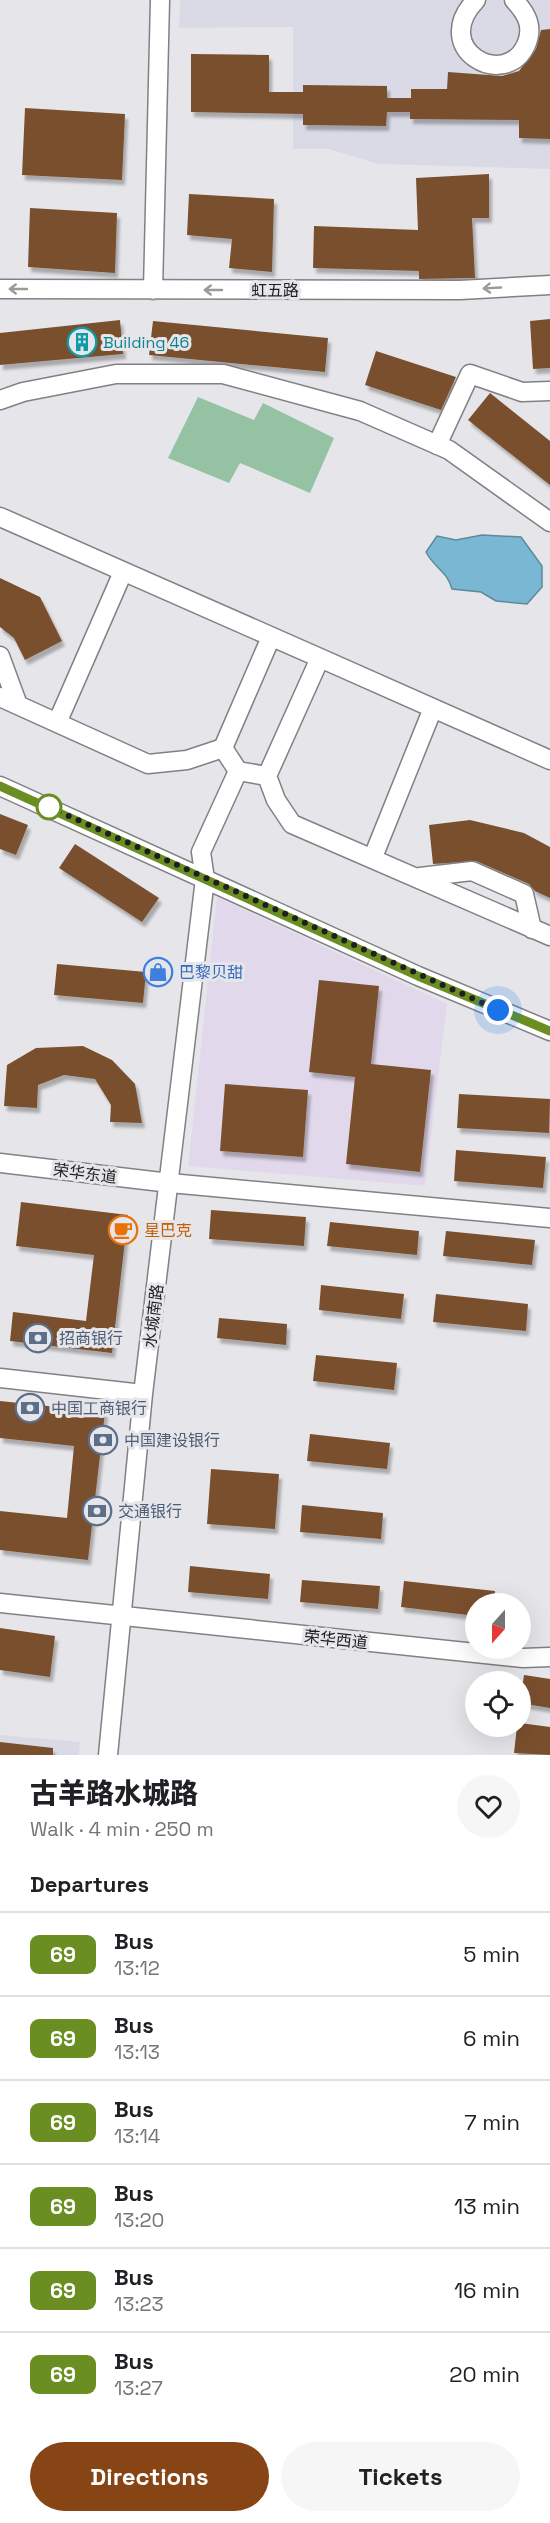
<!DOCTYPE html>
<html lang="en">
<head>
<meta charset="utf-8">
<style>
	body { margin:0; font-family:"Space Grotesk","Noto Sans SC",sans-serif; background:#f6f6f6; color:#202124; height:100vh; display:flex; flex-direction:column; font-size:22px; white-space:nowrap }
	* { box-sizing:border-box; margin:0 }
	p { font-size:20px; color:#757577 }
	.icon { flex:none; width:33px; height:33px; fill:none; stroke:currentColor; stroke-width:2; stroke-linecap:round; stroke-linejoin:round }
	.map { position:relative; height:1755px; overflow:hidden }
	.details { display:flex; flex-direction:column; background:#fff; flex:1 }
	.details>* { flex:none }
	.badge { padding:0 12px; border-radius:9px; font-size:21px; line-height:39px }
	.needle { width:39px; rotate:201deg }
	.buttons { position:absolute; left:465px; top:1593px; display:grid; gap:12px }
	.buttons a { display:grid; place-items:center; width:66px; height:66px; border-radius:50%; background:#fff; box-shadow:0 6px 24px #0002; font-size:30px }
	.you { position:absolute; width:30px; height:30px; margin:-15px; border:4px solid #fff; border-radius:50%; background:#1a73e8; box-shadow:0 0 0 9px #1a73e833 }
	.map>.badge { position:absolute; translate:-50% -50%; box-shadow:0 0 0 3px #fff }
	h2 { padding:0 30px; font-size:22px; line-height:54px }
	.round { display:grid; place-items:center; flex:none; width:63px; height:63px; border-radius:32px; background:#f6f6f6 }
	.summary { display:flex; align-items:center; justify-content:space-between; height:102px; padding:0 30px }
	h1 { font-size:28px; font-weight:800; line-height:45px }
	.primary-button { display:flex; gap:12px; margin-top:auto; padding:12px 30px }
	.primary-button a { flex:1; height:69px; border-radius:36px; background:#874415; color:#fff; font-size:24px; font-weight:800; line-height:69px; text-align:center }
	.primary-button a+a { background:#f6f6f6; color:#202124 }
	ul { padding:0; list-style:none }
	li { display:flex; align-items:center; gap:18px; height:84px; padding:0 30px; border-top:2px solid #e0e0e0 }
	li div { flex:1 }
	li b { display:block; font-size:22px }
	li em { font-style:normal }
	li .badge { min-width:66px; font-weight:700; text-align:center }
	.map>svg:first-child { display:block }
	.built { fill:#dadae6 }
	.education { fill:#e2d8ec }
	.green { fill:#95c2a3 }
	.water { fill:#79b7d2; stroke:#5e899d; stroke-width:1.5 }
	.building { fill:#7a502d; filter:url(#shadow) }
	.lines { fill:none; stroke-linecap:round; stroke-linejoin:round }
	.minor-casing { stroke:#818185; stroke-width:21 }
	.minor { stroke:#fff; stroke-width:18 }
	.oneway { stroke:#9a9a9b }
	.line-casing { stroke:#fff; stroke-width:14 }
	.line { stroke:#6b8e23; stroke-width:9 }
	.walk { stroke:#1f1f20; stroke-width:6; stroke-dasharray:0 10.8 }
	.stop-dot { fill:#fff; stroke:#6b8e23; stroke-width:3 }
	.labels { text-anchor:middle; stroke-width:6; stroke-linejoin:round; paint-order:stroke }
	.street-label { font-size:16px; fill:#1f1f20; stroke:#e6e6ea }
	.culture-label { font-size:16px; fill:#0d838f; stroke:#e6e6ea; text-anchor:start }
	.shop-label { font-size:16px; fill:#366cbe; stroke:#e6e6ea; text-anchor:start }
	.food-label { font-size:16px; fill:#c56008; stroke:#e6e6ea; text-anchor:start }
	.service-label { font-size:16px; fill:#4e5e75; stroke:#e6e6ea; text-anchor:start }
</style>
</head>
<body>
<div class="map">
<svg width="550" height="1755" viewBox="0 0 550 1755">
	<defs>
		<filter id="shadow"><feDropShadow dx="3" dy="5" stdDeviation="1.5" flood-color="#0004"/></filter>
	</defs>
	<rect width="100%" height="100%" fill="#e6e6ea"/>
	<path class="built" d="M180,0H550V169L378,164L329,149H293V27L179,28Z
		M0,1735L80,1742L79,1755H0Z"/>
	<path class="education" d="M217,897L447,1004L425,1186L188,1166Z"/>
	<path class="green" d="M198,397L254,420L263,403L334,438L310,493L240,463L229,483L168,458Z"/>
	<path class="water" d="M482,535L521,537L542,566V587L527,604L496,601L481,592L452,589C447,571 435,569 426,552L437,536L456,540Z"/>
	<path class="building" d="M550,29V139L519,138V120L410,119V112H387L386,126L303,125V114L191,112V54L269,55V92H303V85L387,86V98H411V89H447L448,72L502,76L519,71L536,49L541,30Z
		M25,108L125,114L122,180L22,175Z
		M489,174V218H472L475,278L419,279V271L313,268L314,226L418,230L416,178Z
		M189,194L274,199L272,272L229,268L232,239L187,235Z
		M30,208L117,213L115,273L28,267Z
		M550,319V368L533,369L530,321Z
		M120,320L123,354L0,365V333Z
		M153,321L328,338L325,372L149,355Z
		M376,351L456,377L441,410L365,385Z
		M490,393L550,441V485L468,420Z
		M0,578L40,597L62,641L25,660L14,638L0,627Z
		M0,814L28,825L16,855L0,849Z
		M470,820L524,833L550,847V898L535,891L529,884L476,861L433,864L429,825Z
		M75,844L159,898L142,922L59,868Z
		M57,964L146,972L143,1003L54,995Z
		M319,980L379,986L371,1064L431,1070L420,1172L346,1164L355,1077L309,1072Z
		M83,1046L112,1060L135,1084L142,1123L110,1122L111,1105L95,1079L64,1075L38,1085L37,1108L4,1106L7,1065L36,1048Z
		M225,1084L308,1090L303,1157L220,1151Z
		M459,1094L550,1099L549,1133L457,1128Z
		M456,1150L546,1157L543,1188L454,1181Z
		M21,1202L128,1215L112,1353L10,1341L13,1312L86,1321L94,1255L16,1246Z
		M211,1210L306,1217L304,1246L209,1239Z
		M330,1222L419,1231L417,1255L327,1246Z
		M446,1231L535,1240L532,1265L443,1256Z
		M321,1285L404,1294L401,1319L319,1310Z
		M436,1294L528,1304L526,1331L433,1322Z
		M219,1318L287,1324L286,1345L217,1338Z
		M316,1355L397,1363L394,1390L313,1381Z
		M0,1401L105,1412L88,1560L0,1550V1511L67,1518L74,1446L0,1438Z
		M310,1434L390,1443L387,1469L307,1461Z
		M211,1469L279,1474L275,1529L207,1524Z
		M302,1505L383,1513L381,1539L300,1532Z
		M190,1566L270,1574L268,1599L188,1592Z
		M302,1580L380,1586L378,1609L300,1602Z
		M404,1581L495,1591L494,1604H476V1616L401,1607Z
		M0,1628L55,1636L50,1677L0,1670Z
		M524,1675L550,1679V1708L520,1703Z
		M520,1723L550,1727V1755L514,1753L517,1726H520Z
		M0,1742L53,1748V1755H0Z"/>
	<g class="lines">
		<g class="minor-casing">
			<path id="minor" d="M476,0C429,49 505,91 526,45C534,27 527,14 514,0
				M0,289L460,290L550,285
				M153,290L160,0
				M0,400L23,392L116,374H223L360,411L449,450L550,522
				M437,445L470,374L522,392L550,391
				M0,517L320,658
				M0,656L18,705
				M0,697L148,764L187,760L223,748
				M57,723L123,572
				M238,771L223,748L271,637
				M267,776L276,800L292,824L550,936
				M0,786L418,976L550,1031
				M373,857L433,708
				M420,877L472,871L524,894L532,929
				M0,1163L170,1183L550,1218
				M0,1378L143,1394
				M0,1603L523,1658L550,1657
				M108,1755L143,1394L205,879L201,852L238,771L267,776L320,658L550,760"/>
		</g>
		<use href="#minor" class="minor"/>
	</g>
	<defs><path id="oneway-shaft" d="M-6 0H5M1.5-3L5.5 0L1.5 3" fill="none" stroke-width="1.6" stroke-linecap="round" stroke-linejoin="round" transform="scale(1.5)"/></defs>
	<g class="oneway">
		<use href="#oneway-shaft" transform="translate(492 288) rotate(177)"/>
		<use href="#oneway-shaft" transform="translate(18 289) rotate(-180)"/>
		<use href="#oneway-shaft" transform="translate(213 290) rotate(-180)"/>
	</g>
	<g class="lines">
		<g class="line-casing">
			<path id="line" d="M0,786L418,976L550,1031"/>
		</g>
		<use href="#line" class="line"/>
		<path class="walk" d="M49,807L498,1010"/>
	</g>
	<defs>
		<g id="building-ring" transform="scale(1.5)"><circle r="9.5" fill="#e6e6ea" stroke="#0f9aa8" stroke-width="1.5"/><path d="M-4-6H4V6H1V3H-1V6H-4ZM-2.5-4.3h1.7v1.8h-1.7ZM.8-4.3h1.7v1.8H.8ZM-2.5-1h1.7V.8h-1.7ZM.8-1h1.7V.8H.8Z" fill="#0f9aa8"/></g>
		<g id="shop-ring" transform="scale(1.5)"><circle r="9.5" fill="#e6e6ea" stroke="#3f7fe0" stroke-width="1.5"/><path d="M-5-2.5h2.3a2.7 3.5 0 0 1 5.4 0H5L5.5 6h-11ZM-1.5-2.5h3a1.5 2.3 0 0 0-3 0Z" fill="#3f7fe0"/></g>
		<g id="cafe-ring" transform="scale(1.5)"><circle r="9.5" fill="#e6e6ea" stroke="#e8710a" stroke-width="1.5"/><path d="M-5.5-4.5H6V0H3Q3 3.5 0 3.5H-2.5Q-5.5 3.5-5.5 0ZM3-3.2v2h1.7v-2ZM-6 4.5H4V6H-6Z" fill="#e8710a"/></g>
		<g id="bank-ring" transform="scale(1.5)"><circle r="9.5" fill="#e6e6ea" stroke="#5c6f8a" stroke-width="1.5"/><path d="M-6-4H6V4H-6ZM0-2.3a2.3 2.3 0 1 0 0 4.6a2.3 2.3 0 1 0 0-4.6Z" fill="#5c6f8a"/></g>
	</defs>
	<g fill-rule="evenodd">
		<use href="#building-ring" x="82" y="342"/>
		<use href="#shop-ring" x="158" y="972"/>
		<use href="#cafe-ring" x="123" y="1230"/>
		<use href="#bank-ring" x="38" y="1338"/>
		<use href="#bank-ring" x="30" y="1408"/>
		<use href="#bank-ring" x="103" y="1440"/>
		<use href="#bank-ring" x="97" y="1511"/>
	</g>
	<circle class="stop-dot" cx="49" cy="807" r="12"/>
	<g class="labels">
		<g class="street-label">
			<text x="275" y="296">虹五路</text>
			<text transform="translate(85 1173) rotate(7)" y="6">荣华东道</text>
			<text transform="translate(153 1316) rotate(-83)" y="6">水城南路</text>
			<text transform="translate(336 1639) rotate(6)" y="6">荣华西道</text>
		</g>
		<g class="culture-label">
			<text x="103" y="348">Building 46</text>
		</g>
		<g class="shop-label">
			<text x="179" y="978">巴黎贝甜</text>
		</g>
		<g class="food-label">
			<text x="144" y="1236">星巴克</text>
		</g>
		<g class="service-label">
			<text x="59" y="1344">招商银行</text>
			<text x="51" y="1414">中国工商银行</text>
			<text x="124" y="1446">中国建设银行</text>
			<text x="118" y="1517">交通银行</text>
		</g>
	</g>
</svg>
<div class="buttons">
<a><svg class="needle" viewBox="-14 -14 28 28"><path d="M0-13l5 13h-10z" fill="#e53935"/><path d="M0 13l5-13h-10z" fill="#757577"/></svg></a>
<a><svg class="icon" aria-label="locate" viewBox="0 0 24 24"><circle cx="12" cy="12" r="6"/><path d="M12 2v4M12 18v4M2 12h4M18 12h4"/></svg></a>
</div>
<div class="you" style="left:498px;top:1010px"></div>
</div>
<section class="details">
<div class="summary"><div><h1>古羊路水城路</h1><p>Walk · 4 min · 250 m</p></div><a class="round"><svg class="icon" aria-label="heart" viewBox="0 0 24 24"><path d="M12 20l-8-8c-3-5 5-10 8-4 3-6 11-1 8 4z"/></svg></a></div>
<h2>Departures</h2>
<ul>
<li><span class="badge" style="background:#6b8e23;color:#fff">69</span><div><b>Bus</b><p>13:12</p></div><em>5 min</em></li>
<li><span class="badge" style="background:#6b8e23;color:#fff">69</span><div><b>Bus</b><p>13:13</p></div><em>6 min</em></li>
<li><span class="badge" style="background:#6b8e23;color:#fff">69</span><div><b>Bus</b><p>13:14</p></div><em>7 min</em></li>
<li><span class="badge" style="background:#6b8e23;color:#fff">69</span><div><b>Bus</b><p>13:20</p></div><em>13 min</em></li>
<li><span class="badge" style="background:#6b8e23;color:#fff">69</span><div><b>Bus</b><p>13:23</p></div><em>16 min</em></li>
<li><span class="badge" style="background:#6b8e23;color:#fff">69</span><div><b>Bus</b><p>13:27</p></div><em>20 min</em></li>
</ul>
<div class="primary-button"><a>Directions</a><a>Tickets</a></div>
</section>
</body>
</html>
